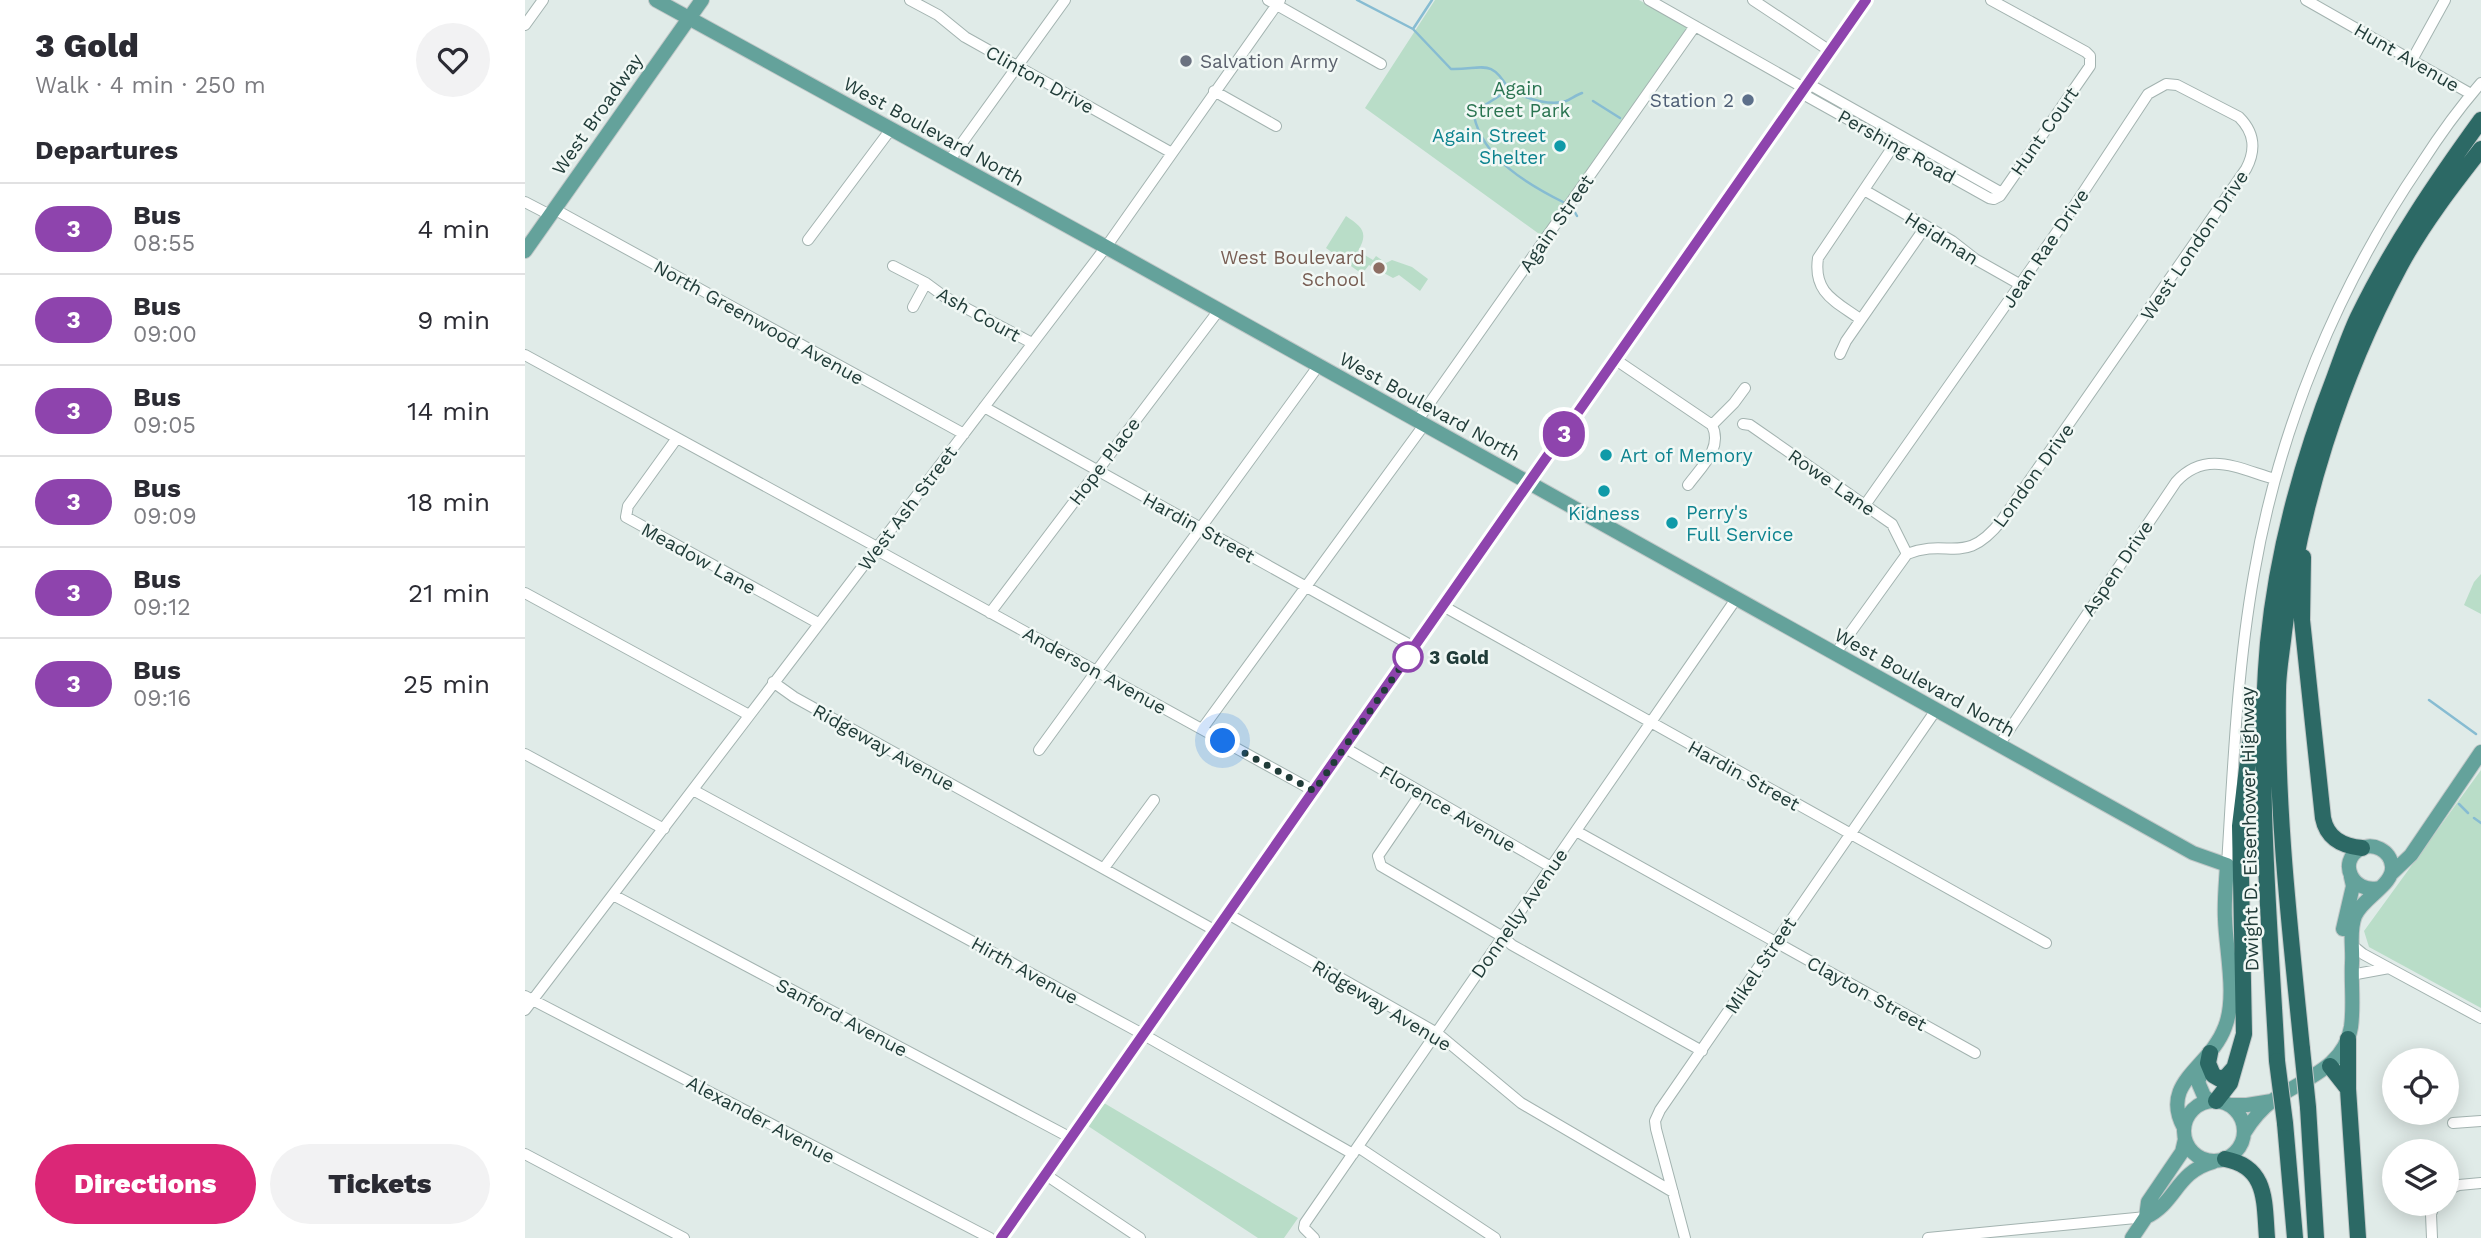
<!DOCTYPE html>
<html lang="en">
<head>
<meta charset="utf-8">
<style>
	body { margin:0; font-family:"Work Sans",sans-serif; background:#f2f2f3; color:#2b2b33; height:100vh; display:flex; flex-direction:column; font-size:26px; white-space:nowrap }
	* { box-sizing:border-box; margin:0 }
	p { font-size:23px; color:#7c7c81 }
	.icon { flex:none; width:38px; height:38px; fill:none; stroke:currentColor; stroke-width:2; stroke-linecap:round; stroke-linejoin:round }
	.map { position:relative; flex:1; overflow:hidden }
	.details { display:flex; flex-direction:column; background:#fff; width:525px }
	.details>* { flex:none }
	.badge { padding:0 14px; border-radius:23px; font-size:24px; line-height:46px }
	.buttons { position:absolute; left:1857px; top:1048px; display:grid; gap:14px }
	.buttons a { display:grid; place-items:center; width:77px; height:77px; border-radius:50%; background:#fff; box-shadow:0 4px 18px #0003; font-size:35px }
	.you { position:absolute; width:35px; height:35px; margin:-18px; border:5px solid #fff; border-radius:50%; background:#1a73e8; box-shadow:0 0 0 10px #1a73e833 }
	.map>.badge { position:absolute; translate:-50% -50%; box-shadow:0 0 0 4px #fff }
	h2 { padding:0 35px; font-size:26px; line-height:63px }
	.round { display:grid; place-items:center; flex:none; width:74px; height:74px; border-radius:37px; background:#f2f2f3 }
	.head { display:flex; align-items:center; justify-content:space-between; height:119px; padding:0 35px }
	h1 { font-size:33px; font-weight:800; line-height:52px }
	.action { display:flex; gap:14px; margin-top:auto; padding:14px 35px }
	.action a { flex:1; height:80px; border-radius:42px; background:#db2777; color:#fff; font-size:28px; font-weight:800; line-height:80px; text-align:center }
	.action a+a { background:#f2f2f3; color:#2b2b33 }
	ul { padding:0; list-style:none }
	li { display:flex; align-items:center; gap:21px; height:91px; padding:0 35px; border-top:2px solid #e1e1e2 }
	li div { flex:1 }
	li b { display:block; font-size:26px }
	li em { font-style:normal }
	li .badge { min-width:77px; font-weight:700; text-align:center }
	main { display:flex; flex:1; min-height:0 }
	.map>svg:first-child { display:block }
	.green { fill:#b9ddc8 }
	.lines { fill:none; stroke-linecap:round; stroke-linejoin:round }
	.stream { stroke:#87bcd2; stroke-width:2.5 }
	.minor-casing { stroke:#a3b3b0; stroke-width:12 }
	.major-casing { stroke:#c1c8c8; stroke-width:16 }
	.highway-casing { stroke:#c1c8c8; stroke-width:18 }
	.minor { stroke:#fff; stroke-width:10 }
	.major { stroke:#64a29b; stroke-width:14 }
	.highway { stroke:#2c6965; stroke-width:16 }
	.highway-bridge-casing { stroke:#c1c8c8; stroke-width:18; stroke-linecap:butt }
	.highway-bridge { stroke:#2c6965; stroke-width:16 }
	.line-casing { stroke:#fff; stroke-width:16 }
	.line { stroke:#8e44ad; stroke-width:10 }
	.walk { stroke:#213c39; stroke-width:7; stroke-dasharray:0 12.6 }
	.worship-dot { fill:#6b7280; stroke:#f1f8f5; stroke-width:2.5 }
	.service-dot { fill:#5c6f8a; stroke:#f1f8f5; stroke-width:2.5 }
	.culture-dot { fill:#0f9aa8; stroke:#f1f8f5; stroke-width:2.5 }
	.education-dot { fill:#8d6e63; stroke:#f1f8f5; stroke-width:2.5 }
	.stop-dot { fill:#fff; stroke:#8e44ad; stroke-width:3.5 }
	.labels { text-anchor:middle; stroke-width:5; stroke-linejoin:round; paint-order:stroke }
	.street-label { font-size:19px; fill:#213c39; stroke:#f1f8f5 }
	.worship-label { font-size:19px; fill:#5b616d; stroke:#f1f8f5; text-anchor:start }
	.park-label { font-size:19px; fill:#2a7451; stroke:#f1f8f5 }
	.service-label { font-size:19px; fill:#4e5e75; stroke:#f1f8f5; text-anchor:end }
	.culture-label { font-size:19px; fill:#0d838f; stroke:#f1f8f5; text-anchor:start }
	.education-label { font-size:19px; fill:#785e54; stroke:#f1f8f5; text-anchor:end }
	.stop-label { font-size:19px; font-weight:bold; fill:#213c39; stroke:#f1f8f5; text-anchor:start }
</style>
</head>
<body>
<main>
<section class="details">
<div class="head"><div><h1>3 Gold</h1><p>Walk · 4 min · 250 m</p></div><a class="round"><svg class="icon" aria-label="heart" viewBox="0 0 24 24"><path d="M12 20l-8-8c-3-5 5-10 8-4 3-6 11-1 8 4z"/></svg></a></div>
<h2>Departures</h2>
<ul>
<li><span class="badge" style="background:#8e44ad;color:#fff">3</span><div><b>Bus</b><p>08:55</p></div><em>4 min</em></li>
<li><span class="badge" style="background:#8e44ad;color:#fff">3</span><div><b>Bus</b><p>09:00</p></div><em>9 min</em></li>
<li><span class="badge" style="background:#8e44ad;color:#fff">3</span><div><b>Bus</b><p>09:05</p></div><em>14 min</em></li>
<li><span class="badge" style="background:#8e44ad;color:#fff">3</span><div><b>Bus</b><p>09:09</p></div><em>18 min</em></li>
<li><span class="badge" style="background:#8e44ad;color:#fff">3</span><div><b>Bus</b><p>09:12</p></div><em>21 min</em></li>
<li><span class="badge" style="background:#8e44ad;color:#fff">3</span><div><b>Bus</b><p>09:16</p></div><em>25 min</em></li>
</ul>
<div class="action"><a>Directions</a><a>Tickets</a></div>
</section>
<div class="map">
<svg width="1956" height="1238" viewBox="0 0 1956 1238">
	<rect width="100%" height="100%" fill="#e0ebe8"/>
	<path class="green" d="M910,0H1114L1163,27L1017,236L840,108Z
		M821,216C837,227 844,232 833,251L848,260L851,256L861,263L867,260L887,267L903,279L895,291L874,275L868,278L844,265L837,274L801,248Z
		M1956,574V614L1939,605L1949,582Z
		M1956,770V1008L1844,947L1839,931Z
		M579,1103L773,1218L759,1238H733L563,1126Z"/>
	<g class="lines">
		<path class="stream" d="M832,0L888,29L907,0
			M888,29L926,69C957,70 966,57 984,90C999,97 1024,107 1041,101C1046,99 1051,95 1057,93
			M982,91L960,105L949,116C958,159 1004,185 1040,203
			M1068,101L1095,118
			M1048,209L1052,216
			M1904,700L1951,734
			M1934,804L1943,813
			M1949,818L1956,823"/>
		<g class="minor-casing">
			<path id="minor" d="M385,0L413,15L440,37L647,153
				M743,0L856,64
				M1124,0L1279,88
				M1228,0L1305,51
				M1781,0L1946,94
				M0,25L18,0
				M1887,60L1920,0
				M1282,83L1477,193
				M689,91L751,126
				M1276,93L1464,198L1469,199L1475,196L1565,66V56L1561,52L1466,0
				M424,161L540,0
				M1339,190L1427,241L1450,259L1496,285
				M0,202L25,215
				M29,209L439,434
				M283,240L366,129
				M368,266L401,283
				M388,307L401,283L420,297L507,343
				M1335,319C1310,301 1288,293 1293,258L1369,145
				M1315,354L1321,341L1401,226
				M0,355L352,547
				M1091,360L1187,425
				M459,407L889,647
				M892,421L1170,26
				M1218,424L1225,425L1367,524L1382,554
				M152,438L103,506L101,517L293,623
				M1163,485C1177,466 1198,448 1187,425L1209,403L1220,388
				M350,549L789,791
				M0,593L224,715
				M918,606L1521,943
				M465,613L694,310
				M1310,654L1382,554C1425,537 1439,568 1477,520L1721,169C1731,150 1730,133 1714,117L1652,85L1641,84L1623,94L1534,229L1340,505
				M248,682L269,697L691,931
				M677,729L899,425
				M1474,745L1651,482C1681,449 1714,469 1750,479
				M820,748L1026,867
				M514,750L794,365
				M0,754L139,829
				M168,790L612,1031L828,1154
				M896,793L853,856L856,866L978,937L987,945L1177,1051
				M1051,831L1450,1053
				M1702,865C1708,768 1712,670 1729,574C1754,428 1813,286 1896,164C1914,136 1934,108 1956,83
				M579,868L629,800
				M88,895L546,1138
				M703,914L912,1033L996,1103L1148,1192
				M1827,945L1838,954L1956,1018
				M1826,975L1864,968
				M0,996L465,1238
				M0,1010L581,247L755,0
				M1928,1123L1956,1121
				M833,1147L970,1238
				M0,1154L159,1238
				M521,1175L615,1238
				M1922,1190L1934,1185L1956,1183
				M476,1238L1341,0
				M789,1238L779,1228L780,1223L1211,599
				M1160,1238L1131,1129L1130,1121L1135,1110L1411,710
				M1403,1238L1621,1217
				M1907,1238L1906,1214L1910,1204"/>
		</g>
		<g class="major-casing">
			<path id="major" d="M131,0L581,247L1668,853L1702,865C1701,883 1699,901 1700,919C1701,951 1712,997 1700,1027C1685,1068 1634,1082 1659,1128
				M0,251L177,0
				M1866,874L1886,855L1956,752
				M1818,929L1828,886L1826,877
				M1680,1063L1673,1082L1679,1096L1685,1101
				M1659 1131a30 30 0 1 1 60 0a30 30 0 1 1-60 0Z
				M1704,1105H1722L1747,1101
				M1719,1133C1727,1120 1735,1110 1747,1101C1777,1079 1819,1069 1826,1027C1829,1006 1826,984 1827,963C1828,947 1824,931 1830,916C1838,897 1869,885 1867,866C1865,850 1848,842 1835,849C1812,862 1828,894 1854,888
				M1621,1217C1651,1203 1651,1172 1688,1162
				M1607,1238L1621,1217L1623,1202L1657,1152L1660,1139"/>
		</g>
		<g class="highway-casing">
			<path id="highway" d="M1778,557L1777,620L1798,818C1802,838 1817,846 1837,848
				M1823,1039V1089
				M1777,1049C1765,929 1751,810 1753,690C1753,671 1757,651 1759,632C1774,507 1815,378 1875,266C1897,225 1927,186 1956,149
				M1685,1053L1683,1063L1688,1075L1695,1079L1702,1076L1709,1068
				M1752,1061C1745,925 1731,779 1743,643C1752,552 1777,461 1810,376C1817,357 1824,336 1833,317C1867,247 1911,182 1956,120
				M1805,1066L1823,1089L1833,1238
				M1691,1101L1705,1083L1719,1034L1715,826L1730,702
				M1783,1107L1791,1238
				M1760,1123L1770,1238
				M1700,1159C1743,1167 1739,1202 1742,1238"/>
		</g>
		<use href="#minor" class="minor"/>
		<use href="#major" class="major"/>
		<use href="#highway" class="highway"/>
		<g class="highway-bridge-casing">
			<path id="highway-bridge" d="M1777,1049L1783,1107
				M1752,1061L1760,1123"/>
		</g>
		<use href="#highway-bridge" class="highway-bridge"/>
	</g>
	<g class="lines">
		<g class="line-casing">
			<path id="line" d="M476,1238L1341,0"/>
		</g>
		<use href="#line" class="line"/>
		<path class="walk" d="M698,741L789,791L889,648L883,657"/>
	</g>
	<circle class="worship-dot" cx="661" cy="61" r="7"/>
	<circle class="service-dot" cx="1223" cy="100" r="7"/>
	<g class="culture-dot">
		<circle cx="1035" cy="146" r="7"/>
		<circle cx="1081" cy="455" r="7"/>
		<circle cx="1079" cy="491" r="7"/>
		<circle cx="1147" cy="523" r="7"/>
	</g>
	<circle class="education-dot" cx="854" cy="268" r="7"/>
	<circle class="stop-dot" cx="883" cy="657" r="14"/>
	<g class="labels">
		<g class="street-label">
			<text transform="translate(1882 57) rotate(30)" y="7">Hunt Avenue</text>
			<text transform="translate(515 79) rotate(29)" y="7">Clinton Drive</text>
			<text transform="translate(72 114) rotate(-55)" y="7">West Broadway</text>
			<text transform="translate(409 131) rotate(29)" y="7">West Boulevard North</text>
			<text transform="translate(1519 131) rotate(-55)" y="7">Hunt Court</text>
			<text transform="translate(1372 146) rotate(29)" y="7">Pershing Road</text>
			<text transform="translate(1031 223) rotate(-55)" y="7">Again Street</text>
			<text transform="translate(1417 238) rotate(32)" y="7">Heidman</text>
			<text transform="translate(1669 245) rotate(-56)" y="7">West London Drive</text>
			<text transform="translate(1520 248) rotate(-56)" y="7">Jean Rae Drive</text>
			<text transform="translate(454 314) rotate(29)" y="7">Ash Court</text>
			<text transform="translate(234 322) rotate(29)" y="7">North Greenwood Avenue</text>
			<text transform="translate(905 406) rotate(29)" y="7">West Boulevard North</text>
			<text transform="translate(579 461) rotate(-53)" y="7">Hope Place</text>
			<text transform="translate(1508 475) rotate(-54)" y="7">London Drive</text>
			<text transform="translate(1307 482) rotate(35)" y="7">Rowe Lane</text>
			<text transform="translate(382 508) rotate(-53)" y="7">West Ash Street</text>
			<text transform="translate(674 527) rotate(29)" y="7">Hardin Street</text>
			<text transform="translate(174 558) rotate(29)" y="7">Meadow Lane</text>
			<text transform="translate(1592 568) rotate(-56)" y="7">Aspen Drive</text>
			<text transform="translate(570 670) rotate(29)" y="7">Anderson Avenue</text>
			<text transform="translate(1400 682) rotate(29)" y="7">West Boulevard North</text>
			<text transform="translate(359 747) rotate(29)" y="7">Ridgeway Avenue</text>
			<text transform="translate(1219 775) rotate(29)" y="7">Hardin Street</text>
			<text transform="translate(923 808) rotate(30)" y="7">Florence Avenue</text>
			<text transform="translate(1724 829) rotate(-91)" y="7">Dwight D. Eisenhower Highway</text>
			<text transform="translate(994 913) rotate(-55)" y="7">Donnelly Avenue</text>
			<text transform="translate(1235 965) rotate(-56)" y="7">Mikel Street</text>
			<text transform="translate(500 970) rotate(29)" y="7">Hirth Avenue</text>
			<text transform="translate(1342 993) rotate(29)" y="7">Clayton Street</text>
			<text transform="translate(857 1005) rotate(31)" y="7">Ridgeway Avenue</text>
			<text transform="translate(317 1017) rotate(28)" y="7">Sanford Avenue</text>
			<text transform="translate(236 1119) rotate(28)" y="7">Alexander Avenue</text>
		</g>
		<g class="worship-label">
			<text x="675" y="68">Salvation Army</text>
		</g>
		<g class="park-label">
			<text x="993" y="95">Again<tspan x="993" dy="22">Street Park</tspan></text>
		</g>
		<g class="service-label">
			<text x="1209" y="107">Station 2</text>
		</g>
		<g class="culture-label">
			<text x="1021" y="142" text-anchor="end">Again Street<tspan x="1021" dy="22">Shelter</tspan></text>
			<text x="1095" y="462">Art of Memory</text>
			<text x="1161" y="519">Perry's<tspan x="1161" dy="22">Full Service</tspan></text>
			<text x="1079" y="520" text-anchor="middle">Kidness</text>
		</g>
		<g class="education-label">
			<text x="840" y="264">West Boulevard<tspan x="840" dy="22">School</tspan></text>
		</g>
		<g class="stop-label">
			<text x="904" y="664">3 Gold</text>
		</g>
	</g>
</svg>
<div class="buttons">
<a><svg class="icon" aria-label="locate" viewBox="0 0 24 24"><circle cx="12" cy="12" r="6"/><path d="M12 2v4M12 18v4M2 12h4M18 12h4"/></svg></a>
<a><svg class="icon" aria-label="layers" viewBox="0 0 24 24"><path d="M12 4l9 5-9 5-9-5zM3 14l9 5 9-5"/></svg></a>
</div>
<div class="you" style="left:698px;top:741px"></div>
<b class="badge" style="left:1039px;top:434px;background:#8e44ad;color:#fff">3</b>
</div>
</main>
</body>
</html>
